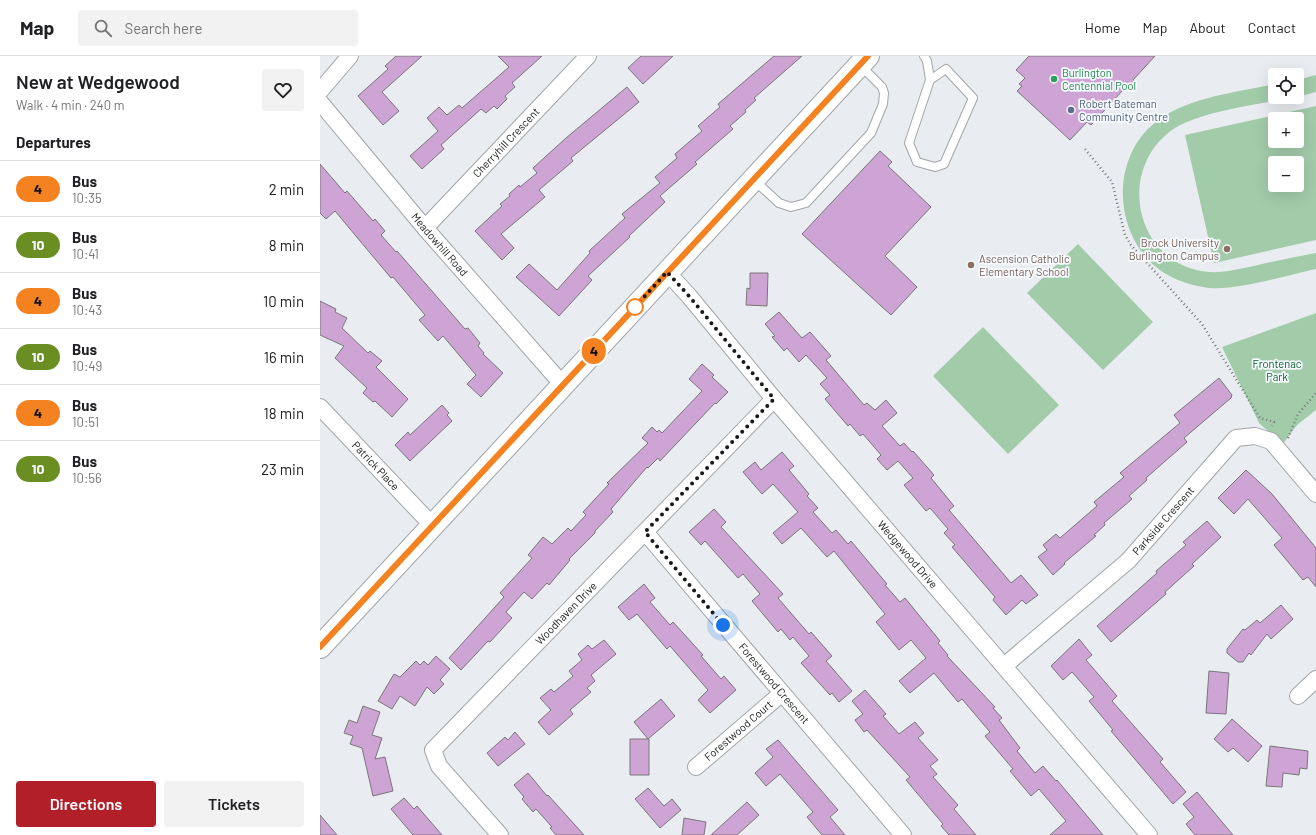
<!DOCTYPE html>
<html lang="en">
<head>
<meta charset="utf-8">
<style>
	body { margin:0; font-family:Barlow,sans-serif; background:#f2f2f2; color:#202124; height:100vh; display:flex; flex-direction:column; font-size:15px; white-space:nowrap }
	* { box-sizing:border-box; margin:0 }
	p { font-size:13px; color:#757577 }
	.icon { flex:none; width:22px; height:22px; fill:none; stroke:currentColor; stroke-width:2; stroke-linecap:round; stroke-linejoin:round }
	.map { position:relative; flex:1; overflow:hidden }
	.details { display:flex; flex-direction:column; background:#fff; width:320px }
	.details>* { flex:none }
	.badge { padding:0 8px; border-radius:13px; font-size:14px; line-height:26px }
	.fabs { position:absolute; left:948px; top:12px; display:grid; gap:8px }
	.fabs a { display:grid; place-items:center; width:36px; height:36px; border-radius:4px; background:#fff; box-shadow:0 4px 16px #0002; font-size:20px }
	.you { position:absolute; width:20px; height:20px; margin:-10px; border:3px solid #fff; border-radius:50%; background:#1a73e8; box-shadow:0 0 0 6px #1a73e833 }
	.map>.badge { position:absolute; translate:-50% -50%; box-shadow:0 0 0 2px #fff }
	h2 { padding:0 16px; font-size:15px; line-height:36px }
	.round { display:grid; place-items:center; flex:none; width:42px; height:42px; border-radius:4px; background:#f2f2f2 }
	.summary { display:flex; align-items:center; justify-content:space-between; height:68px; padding:0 16px }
	h1 { font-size:19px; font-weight:600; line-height:30px }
	.action { display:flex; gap:8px; margin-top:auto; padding:8px 16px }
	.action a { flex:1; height:46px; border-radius:4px; background:#b11f29; color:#fff; font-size:16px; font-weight:600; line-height:46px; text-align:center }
	.action a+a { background:#f2f2f2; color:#202124 }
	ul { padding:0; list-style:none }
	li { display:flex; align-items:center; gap:12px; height:56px; padding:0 16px; border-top:1px solid #e0e0e0 }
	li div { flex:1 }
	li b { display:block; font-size:15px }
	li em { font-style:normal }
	li .badge { min-width:44px; font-weight:700; text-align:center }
	header { display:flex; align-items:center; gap:24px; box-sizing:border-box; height:56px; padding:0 20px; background:#fff; border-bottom:1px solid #e0e0e0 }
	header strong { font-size:19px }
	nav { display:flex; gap:22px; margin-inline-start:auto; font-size:14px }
	.search { width:280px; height:36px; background:#f2f2f2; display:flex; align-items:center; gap:10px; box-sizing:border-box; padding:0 14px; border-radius:4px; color:#757577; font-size:15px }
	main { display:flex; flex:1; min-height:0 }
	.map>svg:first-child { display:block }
	.green { fill:#a2cbaa; fill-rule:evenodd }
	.building { fill:#cea4d5; stroke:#79767a }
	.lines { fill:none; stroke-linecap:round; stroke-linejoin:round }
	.service-casing { stroke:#a2a5a9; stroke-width:10 }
	.minor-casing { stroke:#a2a5a9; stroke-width:18 }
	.secondary-casing { stroke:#a2a5a9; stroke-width:24 }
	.path { stroke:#76797b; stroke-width:2.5; stroke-dasharray:1 3; stroke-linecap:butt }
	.service { stroke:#fff; stroke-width:8 }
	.minor { stroke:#fff; stroke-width:16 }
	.secondary { stroke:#fff; stroke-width:22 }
	.line-casing { stroke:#fff; stroke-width:9 }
	.line { stroke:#f58220; stroke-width:6 }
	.walk { stroke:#161819; stroke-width:4; stroke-dasharray:0 7.2 }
	.leisure-dot { fill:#2e9e5b; stroke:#f6fafe; stroke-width:1.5 }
	.service-dot { fill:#5c6f8a; stroke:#f6fafe; stroke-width:1.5 }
	.education-dot { fill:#8d6e63; stroke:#f6fafe; stroke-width:1.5 }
	.stop-dot { fill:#fff; stroke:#f58220; stroke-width:2 }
	.labels { text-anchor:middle; stroke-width:3.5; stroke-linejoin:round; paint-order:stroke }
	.leisure-label { font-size:11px; fill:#27864d; stroke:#f6fafe; text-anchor:start }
	.service-label { font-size:11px; fill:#4e5e75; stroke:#f6fafe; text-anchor:start }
	.street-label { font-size:11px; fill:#161819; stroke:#f6fafe }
	.education-label { font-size:11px; fill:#785e54; stroke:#f6fafe; text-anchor:end }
	.park-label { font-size:11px; fill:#055e2b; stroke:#f6fafe }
</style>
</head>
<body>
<header>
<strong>Map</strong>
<div class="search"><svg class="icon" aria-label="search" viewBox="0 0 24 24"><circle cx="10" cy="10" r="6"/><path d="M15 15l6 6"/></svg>Search here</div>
<nav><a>Home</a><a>Map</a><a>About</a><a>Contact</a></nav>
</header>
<main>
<section class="details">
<div class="summary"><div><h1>New at Wedgewood</h1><p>Walk · 4 min · 240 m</p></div><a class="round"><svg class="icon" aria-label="heart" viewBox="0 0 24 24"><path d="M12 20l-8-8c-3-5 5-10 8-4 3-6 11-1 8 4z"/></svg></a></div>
<h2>Departures</h2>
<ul>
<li><span class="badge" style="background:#f58220;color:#111">4</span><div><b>Bus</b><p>10:35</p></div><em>2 min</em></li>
<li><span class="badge" style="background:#6b8e23;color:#fff">10</span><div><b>Bus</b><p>10:41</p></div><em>8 min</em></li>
<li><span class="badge" style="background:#f58220;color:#111">4</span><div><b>Bus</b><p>10:43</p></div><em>10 min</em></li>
<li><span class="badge" style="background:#6b8e23;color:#fff">10</span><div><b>Bus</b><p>10:49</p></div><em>16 min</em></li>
<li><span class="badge" style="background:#f58220;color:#111">4</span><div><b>Bus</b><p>10:51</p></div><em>18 min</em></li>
<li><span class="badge" style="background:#6b8e23;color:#fff">10</span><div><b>Bus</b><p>10:56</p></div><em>23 min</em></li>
</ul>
<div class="action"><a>Directions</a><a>Tickets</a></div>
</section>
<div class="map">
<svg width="996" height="779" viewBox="0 0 996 779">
	<rect width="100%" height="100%" fill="#e9edf1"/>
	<path class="green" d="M996,19V36L977,41V24Z
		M955,28V41H975C941,48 883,55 855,72C794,112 815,210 889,216C904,217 919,213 934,210C954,205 975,201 996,197V213C967,219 911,237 883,231C866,228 849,222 836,211C795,177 791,108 830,71C862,41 914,37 955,28Z
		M996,50V184L894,207L865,79ZM955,63H977V85H955ZM955,107H977V129H955Z
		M758,188L833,266L783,314L707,237Z
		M996,257V354L977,369L963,388L939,367L902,291Z
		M663,271L739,349L688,398L613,320Z"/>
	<path class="building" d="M76,0H102L62,36L79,55L63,69L38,40L68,13L65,10Z
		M178,0H222L192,27L195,31L185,40L187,43L177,53L174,50L166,57L161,53L121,89L124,93L102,113L90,100L118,75L107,62L119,51L127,59L139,49L142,52L189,11Z
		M321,0H353L323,28L308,12Z
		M454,0H482L434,42L436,44L425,54L426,56L410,70L413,73L375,106L377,108L340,140L345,146L309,180L310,181L268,220L272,224L239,260L196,221L209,208L237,234L270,197L269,195L305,162L302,158L340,127L335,121L357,102L355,98L382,75L378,70L400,51L398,48Z
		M709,0H835L813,24L814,25L805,35L803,34L771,69L767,66L750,84L697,35L702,30L699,28L705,22L696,14Z
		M307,31L319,46L251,102L253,105L219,134L225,141L181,178L194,192L182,204L155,175L182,150L180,148L190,140L189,138L199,129L200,131L217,117L213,112L246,82Z
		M560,95L572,106L568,110L611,151L565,200L597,231L571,259L482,178Z
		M0,108L25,137L27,135L53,165L55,163L65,175L61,179L76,196L77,195L145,273L148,272L160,287L158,290L164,297L163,298L183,317L161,341L147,328L156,319L123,280L118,285L99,264L105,259L73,221L71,222L15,155L6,163L0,157Z
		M430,217H448L447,250L426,249L427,232L430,233Z
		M0,245L16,253L15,256L27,262L22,272L48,297L50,295L62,305L56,311L88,343L72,361L55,345L53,346L43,337L47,332L15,302L24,290L0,279Z
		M459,256L482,282L490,276L511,300L506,304L544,349L547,347L555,354L566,344L577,357L562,370L580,390L584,387L592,396L593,395L614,419L611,422L634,450L629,454L691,527L701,519L718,539L706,548L702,544L686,559L673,544L675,541L632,491L635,489L624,477L628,473L610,452L606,455L584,429L593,422L578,405L567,414L557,403L561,399L543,378L540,380L530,368L528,370L505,343L510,339L500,328L507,322L486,299L479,306L467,292L464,295L452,281L455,280L445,268Z
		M382,308L394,319L392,321L408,336L396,348L395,347L340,405L338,402L328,412L327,411L291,453L293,456L275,475V477L249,503L250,504L229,529L227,527L212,543L204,536L186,556L192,562L170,586L168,585L141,614L129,602L184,541L180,537L212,502L208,499L223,481L232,488L248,472L251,475L266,459L263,456L289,428L287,427L328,387L322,382L332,371L337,376L339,374L342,377L382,335L369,323Z
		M899,322L912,339L911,342L864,382L867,386L826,422L827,424L809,440L812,443L784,467L785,469L774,479L776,480L744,507L745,508L733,519L718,501L727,494L723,489L736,478L740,482L777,450L774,446L804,421L800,417L860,367L854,359Z
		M122,349L129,357L127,359L132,365L90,405L75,389L88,376L90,379Z
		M462,396L474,410L469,414L489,438L487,440L498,452L493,456L512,477L516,474L528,488L531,485L567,528L565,529L580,546L585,542L620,585L618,587L628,599L627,600L675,651L673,652L682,662L679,664L700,692L697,695L715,717L723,710L736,725L737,724L783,779H730L746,765L719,733L711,740L700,727L690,715L693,713L665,680L670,676L642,643L638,646L614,617L590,637L579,625L606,602L591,584L579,594L556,566L565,558L514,495L507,501L481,472L462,488L453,477L478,456L453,428L442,438L423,416L435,406L441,414Z
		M926,414L952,438L996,492V531L988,521L983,524L954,489L962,482L928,443L914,458L898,442Z
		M394,453L406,466L401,471L463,538L458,542L489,578L491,576L512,600L506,605L532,635L519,646L512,637L510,639L481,607L489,600L473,581L470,584L461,573L458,576L432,545L440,538L423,518L418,522L385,485L381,489L369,476Z
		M887,465L901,481L872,508L874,510L845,536L846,538L791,586L777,570L837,517L836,515L866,489L863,486Z
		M324,528L335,542L330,546L350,569L353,566L383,599L381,600L401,623L404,620L416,634L390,657L378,644L388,634L350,590L347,593L317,558L309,564L298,551Z
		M961,549L973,563L951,583L947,578L931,599L929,597L923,606H918L907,597V593L923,573L925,574L937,564L940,567Z
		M759,583L772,599L766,604L797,640L792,645L843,703L840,706L866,736L853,748L791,675L793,674L769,645L774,641L752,616L743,624L731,610Z
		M284,584L296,598L271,619L275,625L267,632L271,636L250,654L253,658L229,679L218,666L231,654L220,642L231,633L234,636L253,620L249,615L262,604L258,598L268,589L272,593Z
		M116,600L130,613L120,624L124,628L114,638L107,631L95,650L80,640L72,653L58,645L74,618L80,621L96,605L100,609L104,605L108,609Z
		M889,615L909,617L906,658L886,657Z
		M545,634L566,658L563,660L579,678L595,666L604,677L598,682L618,704L610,710L617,718L613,721L638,749L634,753L656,779H629L621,770L623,768L586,724L590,721L547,674L544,676L535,664L543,658L532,645Z
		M341,643L355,660L328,683L314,666Z
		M43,650L60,656L52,679L62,682L55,703L65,701L73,735L53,740L42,692L30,688L33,680L24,677L29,664L37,667Z
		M912,663L942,690L928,706L913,692L908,696L894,683Z
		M195,676L205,688L178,710L167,697L185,681L188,684Z
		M310,683H329V719H310Z
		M458,684L518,754L510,761L525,779H502L487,761L493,756L460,718L446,730L435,717L453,701L446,693Z
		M950,690L988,695L987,713L980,712L979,719L963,717L962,731L946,730Z
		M208,717L227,740L228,739L264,779H236L230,772L232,771L216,753L213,756L202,743L204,741L194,729Z
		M328,732L344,750L352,743L361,754L340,772L315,743Z
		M877,736L913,779H875L866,768L874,761L863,748Z
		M84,742L94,753L97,750L122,779H93L71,753Z
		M427,746L439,759L417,779H391Z
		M0,759L17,779H0Z
		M364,762L386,766L384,779H362Z"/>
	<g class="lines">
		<g class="service-casing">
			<path id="service" d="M604,0L607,5L610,24L589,87L597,106L615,111L624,108L653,42L626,13L610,24
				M434,124L459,147L471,151L486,147L551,77L563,48L564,37L562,31L540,9"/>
		</g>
		<g class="minor-casing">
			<g id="minor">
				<path d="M0,35L30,0"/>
				<path id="s1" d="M0,46L105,172L243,329"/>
				<path id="s2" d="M105,172L268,0"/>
				<path id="s3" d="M347,216L369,240L454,343L829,779"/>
				<path id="s4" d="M0,351L112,469"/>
				<path id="s5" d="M325,476L583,779"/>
				<path id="s6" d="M684,610L808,505L916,382L935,380L951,385L996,438"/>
				<path d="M978,640L996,623"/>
				<path id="s7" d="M376,711L461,638"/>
				<path id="s8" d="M180,779L119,710L113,694L454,343"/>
			</g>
		</g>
		<g class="secondary-casing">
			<path id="secondary" d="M0,591L548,0"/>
		</g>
		<path class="path" d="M765,93L792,126L805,179L811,189L882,268L940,362L954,366L952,370
			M968,382L978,358L996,337"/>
		<use href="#service" class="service"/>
		<use href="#minor" class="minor"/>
		<use href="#secondary" class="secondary"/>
	</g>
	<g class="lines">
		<g class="line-casing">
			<path id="line" d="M0,591L548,0"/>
		</g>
		<use href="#line" class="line"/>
		<path class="walk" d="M315,251L347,216L369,240L454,343L325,476L403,569"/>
	</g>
	<circle class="leisure-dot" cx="734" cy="23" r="4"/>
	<circle class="service-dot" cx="751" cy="54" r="4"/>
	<g class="education-dot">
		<circle cx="907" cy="193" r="4"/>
		<circle cx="651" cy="209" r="4"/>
	</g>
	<circle class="stop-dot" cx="315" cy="251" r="8"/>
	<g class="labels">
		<g class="leisure-label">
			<text x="742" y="21">Burlington<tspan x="742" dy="13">Centennial Pool</tspan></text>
		</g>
		<g class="service-label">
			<text x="759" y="52">Robert Bateman<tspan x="759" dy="13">Community Centre</tspan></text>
		</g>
		<g class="street-label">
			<text dy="4" stroke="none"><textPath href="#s2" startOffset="118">Cherryhill Crescent</textPath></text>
			<text dy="4" stroke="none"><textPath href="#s1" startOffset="186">Meadowhill Road</textPath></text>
			<text dy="4" stroke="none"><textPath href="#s4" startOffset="81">Patrick Place</textPath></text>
			<text dy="4" stroke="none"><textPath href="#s6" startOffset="216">Parkside Crescent</textPath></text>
			<text dy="4" stroke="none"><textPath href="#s3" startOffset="371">Wedgewood Drive</textPath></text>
			<text dy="4" stroke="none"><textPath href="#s8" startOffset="300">Woodhaven Drive</textPath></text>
			<text dy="4" stroke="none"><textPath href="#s5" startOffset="199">Forestwood Crescent</textPath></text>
			<text dy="4" stroke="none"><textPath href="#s7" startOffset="56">Forestwood Court</textPath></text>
		</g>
		<g class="education-label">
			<text x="899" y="191">Brock University<tspan x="899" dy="13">Burlington Campus</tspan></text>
			<text x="659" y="207" text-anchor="start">Ascension Catholic<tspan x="659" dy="13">Elementary School</tspan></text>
		</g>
		<g class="park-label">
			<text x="957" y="312">Frontenac<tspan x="957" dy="13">Park</tspan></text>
		</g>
	</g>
</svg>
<div class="fabs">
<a><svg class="icon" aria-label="locate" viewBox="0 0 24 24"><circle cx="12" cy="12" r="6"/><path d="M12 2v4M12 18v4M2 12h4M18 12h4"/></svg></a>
<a>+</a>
<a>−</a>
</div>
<div class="you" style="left:403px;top:569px"></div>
<b class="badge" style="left:274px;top:295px;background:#f58220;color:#111">4</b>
</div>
</main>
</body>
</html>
